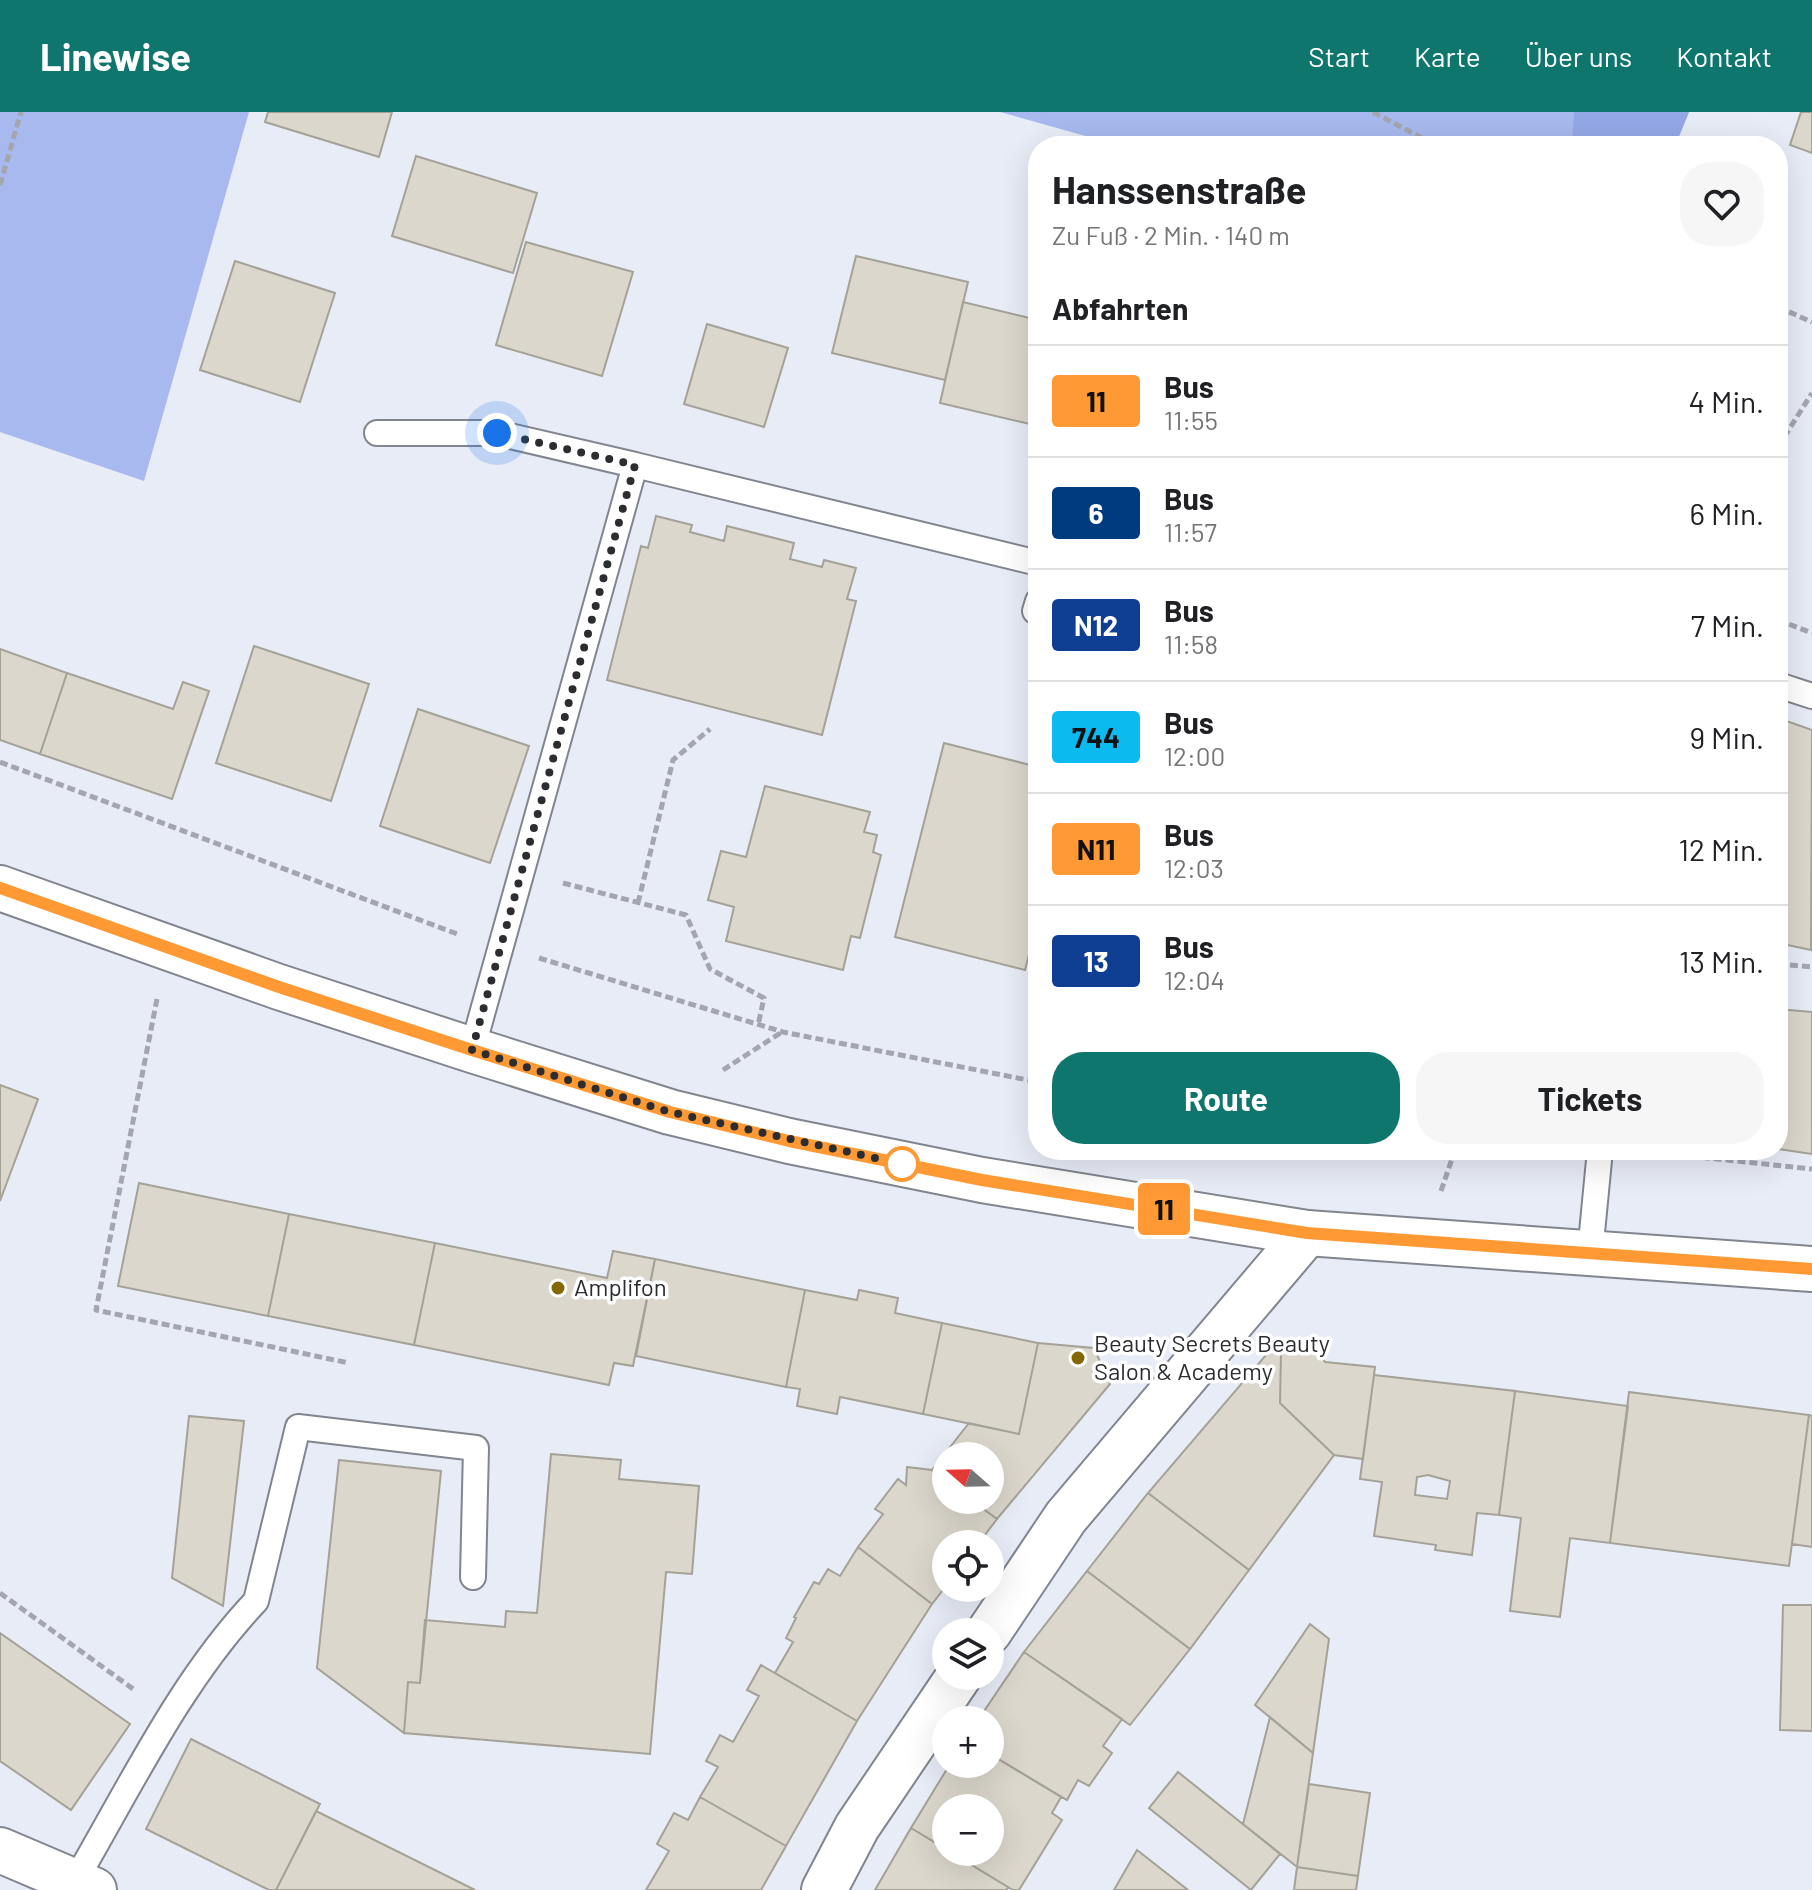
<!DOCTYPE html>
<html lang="de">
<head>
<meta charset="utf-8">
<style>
	body { margin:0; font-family:Barlow,sans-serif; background:#f6f6f6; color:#202124; height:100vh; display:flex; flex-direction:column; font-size:30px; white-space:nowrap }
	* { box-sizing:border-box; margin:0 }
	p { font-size:26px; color:#757577 }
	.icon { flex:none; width:44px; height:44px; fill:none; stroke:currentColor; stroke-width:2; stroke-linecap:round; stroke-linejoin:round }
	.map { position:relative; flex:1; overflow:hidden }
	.side { position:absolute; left:1028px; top:24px; width:760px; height:1024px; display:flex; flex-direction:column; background:#fff; border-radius:32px; box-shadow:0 8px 32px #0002 }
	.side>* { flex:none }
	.badge { padding:0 16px; border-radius:6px; font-size:28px; line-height:52px }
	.needle { width:52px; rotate:290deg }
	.controls { position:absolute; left:932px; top:1330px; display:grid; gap:16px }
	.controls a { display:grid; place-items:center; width:72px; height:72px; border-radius:50%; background:#fff; box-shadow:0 8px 32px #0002; font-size:40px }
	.you { position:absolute; width:40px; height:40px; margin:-20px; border:6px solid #fff; border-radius:50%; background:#1a73e8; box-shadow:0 0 0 12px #1a73e833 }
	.map>.badge { position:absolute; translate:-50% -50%; box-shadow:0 0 0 4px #fff }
	h2 { padding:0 24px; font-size:30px; line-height:72px }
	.round { display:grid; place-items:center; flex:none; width:84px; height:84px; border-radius:32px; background:#f6f6f6 }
	.head { display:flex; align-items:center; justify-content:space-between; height:136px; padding:0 24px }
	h1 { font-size:38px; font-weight:700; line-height:60px }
	.cta { display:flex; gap:16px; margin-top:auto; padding:16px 24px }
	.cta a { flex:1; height:92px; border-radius:32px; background:#0f766e; color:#fff; font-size:32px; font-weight:700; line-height:92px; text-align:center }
	.cta a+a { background:#f6f6f6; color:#202124 }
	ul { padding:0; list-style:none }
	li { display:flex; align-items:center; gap:24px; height:112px; padding:0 24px; border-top:2px solid #e0e0e0 }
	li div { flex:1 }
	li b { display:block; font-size:30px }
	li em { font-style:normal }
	li .badge { min-width:88px; font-weight:700; text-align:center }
	header { display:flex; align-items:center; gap:48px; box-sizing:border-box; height:112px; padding:0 40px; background:#0f766e; color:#fff }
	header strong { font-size:38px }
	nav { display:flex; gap:44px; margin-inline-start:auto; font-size:28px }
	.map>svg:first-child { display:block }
	.green { fill:#a7b9ee }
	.forest { fill:#94a8e7 }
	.building { fill:#dbd7cd; stroke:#a4a197; stroke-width:2; fill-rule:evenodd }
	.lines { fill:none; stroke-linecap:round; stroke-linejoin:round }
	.service-casing { stroke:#81858e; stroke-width:28 }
	.minor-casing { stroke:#81858e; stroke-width:48 }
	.tertiary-casing { stroke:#81858e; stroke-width:48 }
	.path { stroke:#a3a6ae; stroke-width:5; stroke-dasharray:8 4; stroke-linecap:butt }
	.service { stroke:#fff; stroke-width:24 }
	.minor { stroke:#fff; stroke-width:44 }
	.tertiary { stroke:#fff; stroke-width:44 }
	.line-casing { stroke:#fff; stroke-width:18 }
	.line { stroke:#f93; stroke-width:12 }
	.walk { stroke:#2c2d31; stroke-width:8; stroke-dasharray:0 14.4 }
	.stop-dot { fill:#fff; stroke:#f93; stroke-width:4 }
	.poi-dot { fill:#836800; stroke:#fff; stroke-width:3 }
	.labels { text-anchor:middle; stroke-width:7; stroke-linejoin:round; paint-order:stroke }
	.poi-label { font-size:24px; fill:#2c2d31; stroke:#fff; text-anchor:start }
</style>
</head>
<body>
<header>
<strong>Linewise</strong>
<nav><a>Start</a><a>Karte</a><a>Über uns</a><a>Kontakt</a></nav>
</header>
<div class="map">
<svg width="1812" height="1778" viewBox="0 0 1812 1778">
	<rect width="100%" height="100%" fill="#e8ecf7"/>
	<path class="green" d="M0,0H249L144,369L0,320Z
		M1000,0H1689L1675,34H1121Z"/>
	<path class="forest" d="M1574,0H1689L1675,34H1572Z"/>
	<path class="building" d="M268,0H392L379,45L265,10Z
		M1801,0H1812V41L1790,33Z
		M416,44L537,81L513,161L392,124Z
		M526,130L633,160L602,264L496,233Z
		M856,144L968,170L945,268L832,241Z
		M235,149L335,181L300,290L200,258Z
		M963,190L1038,208V314L940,291Z
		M707,212L788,236L764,315L684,292Z
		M656,404L692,413L690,420L724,429L727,414L794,431L790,447L822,455L824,448L856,456L847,487L856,489L822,623L607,568L641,434L648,436Z
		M254,534L369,572L331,689L216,651Z
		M0,537L67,561L40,642L0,628Z
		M67,561L173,597L183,570L209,579L172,687L40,642Z
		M418,597L529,634L490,751L380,714Z
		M1778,606L1812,618L1811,838L1778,831Z
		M944,631L1038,655V807L1025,858L895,825Z
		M765,674L870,700L864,720L877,723L873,740L881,743L860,826L851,824L843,858L726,829L734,795L708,788L721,739L746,745Z
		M1778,897L1812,900V1042L1778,1037Z
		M0,973L38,987L0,1089Z
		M139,1071L289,1102L268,1204L118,1174Z
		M289,1102L435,1131L414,1233L268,1204Z
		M435,1131L607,1166L613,1139L655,1147L633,1254L614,1251L609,1273L414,1233Z
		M655,1147L805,1178L786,1275L636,1244Z
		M805,1178L857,1188L859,1178L898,1186L895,1201L942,1211L923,1302L840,1285L837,1302L797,1294L800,1277L786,1275Z
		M942,1211L1038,1231L1019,1322L923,1302Z
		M1038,1231L1094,1236L1110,1272L997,1407L971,1388H990V1344H946V1369L932,1358L969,1311L1019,1322Z
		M1272,1236L1281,1241L1280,1291L1334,1343L1249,1458L1148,1381Z
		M1289,1236L1318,1239L1325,1250L1375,1255L1363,1347L1334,1343L1280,1291L1281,1241Z
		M1374,1263L1515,1279L1499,1403L1477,1401L1472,1443L1435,1438L1436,1433L1374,1424L1382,1370L1360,1367ZM1428,1363L1450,1369L1447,1387L1415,1383L1417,1365Z
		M1515,1279L1628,1294L1610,1431L1570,1426L1560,1505L1510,1499L1521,1406L1499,1403Z
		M1629,1280L1809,1303L1789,1454L1610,1431Z
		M1809,1303L1812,1304V1435L1792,1432Z
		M189,1304L244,1309L223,1494L172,1466Z
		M551,1342L621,1348L619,1367L699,1374L692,1462L666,1460L650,1642L404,1621L408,1570L420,1571L425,1508L505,1515L506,1499L537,1501Z
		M339,1348L441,1359L420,1571L408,1570L404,1621L317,1556Z
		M907,1355L932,1358L946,1369V1388H971L997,1407L978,1432H946V1474L932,1492L858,1435L883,1402L875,1397L898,1367L906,1373Z
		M1148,1381L1249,1458L1190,1537L1087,1459Z
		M858,1435L932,1492L857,1609L775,1561L793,1530L786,1526L796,1506L794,1505L814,1470L819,1472L828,1457L840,1464Z
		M1087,1459L1190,1537L1130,1613L1024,1540Z
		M1783,1493H1812V1619L1780,1618Z
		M1310,1512L1329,1527L1313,1641L1255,1593Z
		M0,1521L130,1612L71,1698L0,1649Z
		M1024,1540L1122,1607L1103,1634L1112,1641L1089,1674L1078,1668L1067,1688L990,1642V1608H978Z
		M761,1553L857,1609L786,1734L700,1685L718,1655L706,1649L720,1623L733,1630L759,1584L747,1578Z
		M1270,1605L1313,1641L1297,1755L1243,1712Z
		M191,1627L320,1692L276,1778H269L146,1717Z
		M990,1642L1061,1685L1052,1701L1062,1708L1019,1778H1013L950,1740H990V1696H946V1737L911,1716L950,1652H990Z
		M1178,1660L1280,1742L1251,1778L1149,1696Z
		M1309,1672L1370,1681L1358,1764L1297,1755Z
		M700,1685L786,1734L761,1778H646L669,1739L657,1732L674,1701L688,1708Z
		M316,1699L475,1778H276Z
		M911,1716L1008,1775L1006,1778H875Z
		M1137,1738L1188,1778H1114Z
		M1297,1755L1358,1764L1356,1778H1294Z"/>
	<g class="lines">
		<g class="service-casing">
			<path id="service" d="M377,321H497L635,353L472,938
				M635,353L1038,451
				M1035,499L1038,489
				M1778,573L1812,584
				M1590,1141L1600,1038
				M75,1769C130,1675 181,1568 256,1489L298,1315L476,1336L473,1465"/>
		</g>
		<g class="minor-casing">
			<path id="minor" d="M989,1520L1066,1405L1307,1121
				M0,1738L94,1778
				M824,1778L857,1715L959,1564"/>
		</g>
		<g class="tertiary-casing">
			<path id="tertiary" d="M0,776L279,875L472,938L670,1000L789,1029L982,1068L1307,1121L1812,1157"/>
		</g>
		<path class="path" d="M1373,0L1437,34
			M0,73L21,0
			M1778,195L1812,210
			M1778,335L1812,281
			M1778,508L1812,521
			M0,650L460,823
			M563,771L686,803L710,857L764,886L758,913
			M638,791L673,648L710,617
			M539,846L783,920L1038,970
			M1778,852L1812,855
			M157,887L96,1198L349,1251
			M723,958L782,920
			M1642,1039L1812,1057
			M1441,1079L1455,1038
			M0,1481L136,1579"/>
		<use href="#service" class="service"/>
		<use href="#minor" class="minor"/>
		<use href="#tertiary" class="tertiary"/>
	</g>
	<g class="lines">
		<g class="line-casing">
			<path id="line" d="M0,776L279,875L472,938L670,1000L789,1029L982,1068L1307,1121L1812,1157"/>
		</g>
		<use href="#line" class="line"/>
		<path class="walk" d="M497,321L635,353L472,938L670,1000L902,1052"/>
	</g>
	<circle class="stop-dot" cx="902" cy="1052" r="16"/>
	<g class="poi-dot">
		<circle cx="558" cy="1176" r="8"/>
		<circle cx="1078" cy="1246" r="8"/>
	</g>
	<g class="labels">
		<g class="poi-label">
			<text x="574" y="1184">Amplifon</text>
			<text x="1094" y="1240">Beauty Secrets Beauty<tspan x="1094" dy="28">Salon &amp; Academy</tspan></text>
		</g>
	</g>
</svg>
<div class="controls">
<a><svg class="needle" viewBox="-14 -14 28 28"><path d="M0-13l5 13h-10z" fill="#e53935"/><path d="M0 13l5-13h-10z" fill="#757577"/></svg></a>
<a><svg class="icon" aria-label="locate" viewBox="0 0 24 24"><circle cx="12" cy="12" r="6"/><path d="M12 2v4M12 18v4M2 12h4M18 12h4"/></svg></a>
<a><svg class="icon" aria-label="layers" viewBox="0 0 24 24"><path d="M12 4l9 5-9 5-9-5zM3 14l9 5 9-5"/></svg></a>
<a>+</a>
<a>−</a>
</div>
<div class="you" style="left:497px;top:321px"></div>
<b class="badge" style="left:1164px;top:1097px;background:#f93;color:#111">11</b>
<section class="side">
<div class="head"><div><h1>Hanssenstraße</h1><p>Zu Fuß · 2 Min. · 140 m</p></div><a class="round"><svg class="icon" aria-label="heart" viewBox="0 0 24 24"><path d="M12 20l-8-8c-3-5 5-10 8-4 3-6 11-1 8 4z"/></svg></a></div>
<h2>Abfahrten</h2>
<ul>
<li><span class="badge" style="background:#f93;color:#111">11</span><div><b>Bus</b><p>11:55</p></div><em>4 Min.</em></li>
<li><span class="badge" style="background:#003b80;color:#fff">6</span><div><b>Bus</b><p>11:57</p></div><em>6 Min.</em></li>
<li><span class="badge" style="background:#0f3f93;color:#fff">N12</span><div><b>Bus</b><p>11:58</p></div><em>7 Min.</em></li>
<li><span class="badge" style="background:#0bbbef;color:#111">744</span><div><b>Bus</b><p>12:00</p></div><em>9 Min.</em></li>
<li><span class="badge" style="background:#f93;color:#111">N11</span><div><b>Bus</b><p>12:03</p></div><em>12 Min.</em></li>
<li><span class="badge" style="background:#0f3f93;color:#fff">13</span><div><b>Bus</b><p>12:04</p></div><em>13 Min.</em></li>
</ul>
<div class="cta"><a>Route</a><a>Tickets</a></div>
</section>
</div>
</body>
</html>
